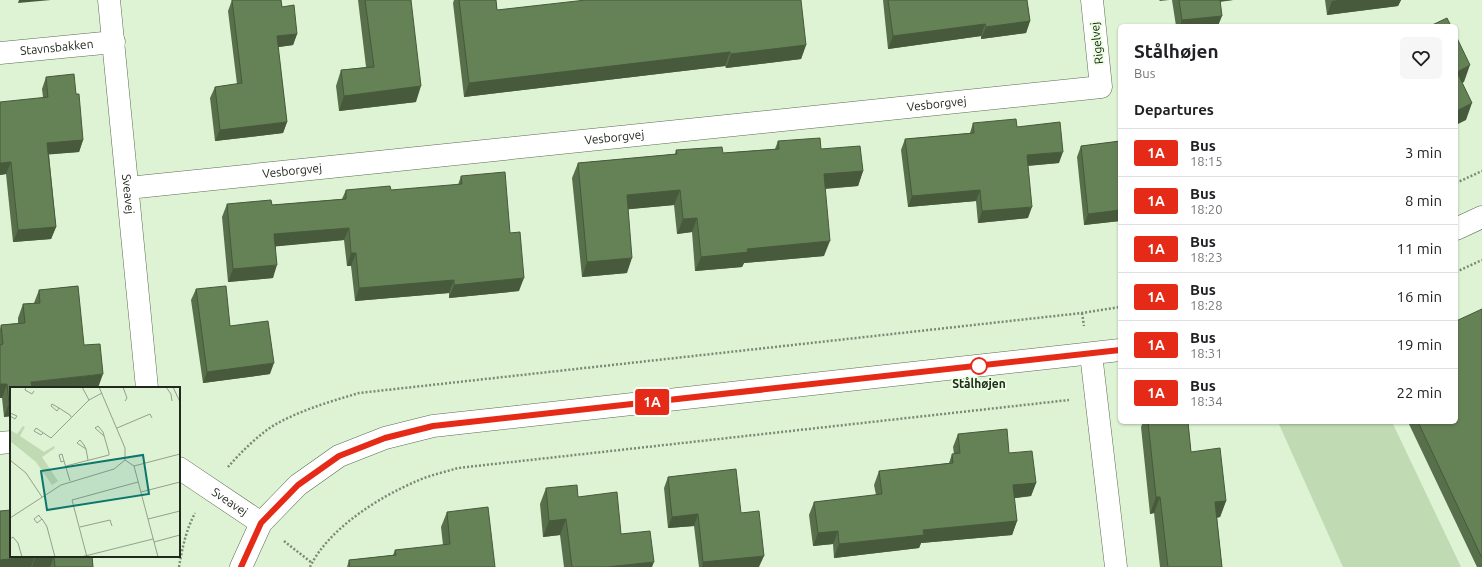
<!DOCTYPE html>
<html lang="en">
<head>
<meta charset="utf-8">
<style>
	body { margin:0; font-family:Ubuntu,sans-serif; background:#f6f6f6; color:#202124; height:100vh; display:flex; flex-direction:column; font-size:15px; white-space:nowrap }
	* { box-sizing:border-box; margin:0 }
	p { font-size:13px; color:#757577 }
	.icon { flex:none; width:22px; height:22px; fill:none; stroke:currentColor; stroke-width:2; stroke-linecap:round; stroke-linejoin:round }
	.map { position:relative; flex:1; overflow:hidden }
	.side { position:absolute; left:1118px; top:24px; width:340px; height:400px; display:flex; flex-direction:column; background:#fff; border-radius:6px; box-shadow:0 1px 3px #0004 }
	.side>* { flex:none }
	.badge { padding:0 8px; border-radius:3px; font-size:14px; line-height:26px }
	.map>.badge { position:absolute; translate:-50% -50%; box-shadow:0 0 0 2px #fff }
	h2 { padding:0 16px; font-size:15px; line-height:36px }
	.round { display:grid; place-items:center; flex:none; width:42px; height:42px; border-radius:6px; background:#f6f6f6 }
	.overview { display:flex; align-items:center; justify-content:space-between; height:68px; padding:0 16px }
	h1 { font-size:19px; font-weight:600; line-height:30px }
	ul { padding:0; list-style:none }
	li { display:flex; align-items:center; gap:12px; height:48px; padding:0 16px; border-top:1px solid #e0e0e0 }
	li div { flex:1 }
	li b { display:block; font-size:15px }
	li em { font-style:normal }
	li .badge { min-width:44px; font-weight:700; text-align:center }
	.map>svg:first-child { display:block }
	.green { fill:#c0dab3 }
	.lines { fill:none; stroke-linecap:round; stroke-linejoin:round }
	.minor-casing { stroke:#5c6c53; stroke-width:23 }
	.path { stroke:#7b8975; stroke-width:2.5; stroke-dasharray:2 2; stroke-linecap:butt }
	.minor { stroke:#fff; stroke-width:22 }
	.wall { fill:#576f4a }
	.shaded-wall { fill:#475a3c }
	.building { fill:#658156; stroke:#475a3c }
	.line-casing { stroke:#fff; stroke-width:9 }
	.line { stroke:#e52b18; stroke-width:6 }
	.stop-dot { fill:#fff; stroke:#e52b18; stroke-width:2 }
	.labels { text-anchor:middle; stroke-width:3.5; stroke-linejoin:round; paint-order:stroke }
	.street-label { font-size:12px; fill:#21281d; stroke:#ebffe1 }
	.stop-label { font-size:12px; font-weight:bold; fill:#21281d; stroke:#ebffe1 }
	.inset-road { fill:none; stroke:#92a18b; stroke-width:1 }
	.view { fill:#0f766e; fill-opacity:0.15; stroke:#0f766e; stroke-width:2 }
	.inset-edge { fill:none; stroke:#21281d; stroke-width:2 }
</style>
</head>
<body>
<div class="map">
<svg width="1482" height="567" viewBox="0 0 1482 567">
	<rect width="100%" height="100%" fill="#def2d4"/>
	<path class="green" d="M1278,422H1392L1461,567H1343Z"/>
	<g class="lines">
		<g class="minor-casing">
			<g id="minor">
				<path id="s1" d="M109,0L147,388"/>
				<path id="s2" d="M0,53L114,42"/>
				<path id="s3" d="M128,188L1101,87L1092,0"/>
				<path d="M1456,229L1482,217"/>
				<path d="M1091,354L1116,567"/>
				<path d="M0,443L11,442"/>
				<path id="s4" d="M179,468L261,523"/>
				<path d="M241,567L261,523L298,485L339,456L385,438L433,426L1120,350"/>
			</g>
		</g>
		<path class="path" d="M1456,183L1482,171
			M1456,272L1482,260
			M1082,313L1084,326
			M228,467C241,452 261,432 278,423C304,409 332,401 359,393L1082,313L1120,307
			M284,541L312,563
			M179,567C182,549 186,530 195,513
			M310,567C328,529 379,497 417,481C430,475 445,472 458,468L1069,400"/>
		<use href="#minor" class="minor"/>
	</g>
	<path class="wall" d="M232,0H281L282,7L297,34L293,45L278,47L287,122L283,133L215,141L210,98L215,87L237,84L228,11Z
		M358,0H411L416,102L339,111L336,86L341,70L366,67Z
		M454,0H496L497,10L806,45L801,59L726,68L725,66L464,97L453,3Z
		M883,0H1027L1030,21L1026,33L981,39V36L888,49Z
		M1172,0H1233L1220,2L1218,26H1176Z
		M1325,0H1401L1398,6L1327,15Z
		M46,77L76,94L83,140L79,152L49,154L56,227L51,239L13,242L6,174L0,175L43,97L42,89Z
		M973,123L1017,127L1059,163L1028,166V218L978,223L976,201L908,207L901,150L905,139L970,133Z
		M778,141L821,149L863,171L858,186L825,189L824,256L744,263L742,267L695,271L692,232L677,234L674,205L628,209L627,273L582,277L572,178L578,163L675,154L676,150L723,153L775,149Z
		M1120,141V221L1084,225L1077,157L1081,146Z
		M461,176L510,233L519,291L449,298V293L355,301L351,266H347L344,240L276,246L273,278L228,282L222,217L227,204L272,205L342,199L346,190H391L458,185Z
		M78,286L11,388V416L4,417L2,398H0V329L1,325L18,323V318L23,304L34,303L39,290Z
		M196,289L230,326L270,374L203,383L191,300Z
		M1482,309V567H1477L1408,422H1456Z
		M1143,422H1188L1191,452L1226,501L1220,517L1217,518L1222,567H1160L1154,513L1150,514L1141,427Z
		M958,434L1009,453L1036,483L1031,496L1014,498L1017,521L1012,535L921,543L919,548L834,558L833,544L813,546L809,515L814,502L876,495L874,485L879,471L949,463L952,454H954L953,447Z
		M668,477L741,513L759,567H699L694,526L668,528L664,488Z
		M546,488L578,497L621,534L652,567H564L560,535L543,537L540,504Z
		M0,511L92,556L93,567H0Z
		M447,512L495,567H347L349,560L393,555L395,550L443,545L441,527Z"/>
	<path class="shaded-wall" d="M19,0H51L18,3Z
		M1160,0H1169L1159,1Z
		M1214,0H1233L1213,2Z
		M1338,0H1401L1398,6L1327,15L1332,1Z
		M1222,16L1218,26H1180L1182,20Z
		M1030,21L1026,33L981,39L986,27Z
		M985,24L981,36L888,49L893,36Z
		M297,34L293,45L272,48L277,36Z
		M806,45L801,59L726,68L731,54Z
		M730,52L725,66L464,97L469,83Z
		M1470,65L1464,82L1456,86L1457,72Z
		M421,86L416,102L339,111L344,96Z
		M1472,103L1466,120L1456,125V111Z
		M287,122L283,133L215,141L220,130Z
		M83,140L79,152L43,155L47,143Z
		M1063,152L1059,163L1023,166L1027,155Z
		M11,162L6,174L0,175V163Z
		M863,171L858,186L818,189L824,174Z
		M680,190L674,205L621,210L627,195Z
		M980,190L976,201L908,207L912,196Z
		M1032,207L1028,218L978,223L982,211Z
		M1120,210V221L1084,225L1088,214Z
		M697,218L692,232L677,234L683,219Z
		M56,227L51,239L13,242L18,230Z
		M349,228L344,240L270,247L274,234Z
		M830,241L824,256L744,263L742,267L695,271L701,257L747,249Z
		M351,253H356L351,266H347Z
		M632,258L627,273L582,277L587,262Z
		M277,265L273,278L228,282L233,269Z
		M524,278L519,291L449,298L454,285Z
		M454,280L449,293L355,301L359,288Z
		M274,363L270,374L203,383L207,372Z
		M103,374L98,388H29L31,382Z
		M0,384H7L2,398H0Z
		M11,402V416L4,417L9,403Z
		M1036,483L1031,496L1008,499L1013,485Z
		M1156,497H1160L1154,513L1150,514Z
		M1226,501L1220,517L1209,518L1215,502Z
		M698,514L694,526L668,528L672,517Z
		M566,519L560,535L543,537L549,521Z
		M1017,521L1012,535L921,543L919,548L834,558L839,544L923,530Z
		M838,531L833,544L813,546L818,533Z
		M35,556L31,567H0V560Z
		M54,556L50,567H32L35,558Z
		M764,556L759,567H702L703,562Z
		M654,562L652,567H607Z"/>
	<path class="building" d="M232,0H281L282,7L294,5L297,34L277,36L287,122L220,130L215,87L242,83Z
		M365,0H411L421,86L344,96L341,70L374,67Z
		M459,0H496L497,10L586,0H801L806,45L731,54L730,52L469,83Z
		M888,0H1027L1030,21L986,27L985,24L893,36Z
		M1179,0H1220L1222,16L1182,20Z
		M1447,18L1451,26H1430Z
		M1456,36L1470,65L1457,72L1472,103L1456,111Z
		M74,74L76,94H79L83,140L47,143L56,227L18,230L11,162L0,163V102L48,97L46,77Z
		M1016,119L1017,127L1060,122L1063,152L1027,155L1032,207L982,211L980,190L912,196L905,139L974,133L973,123Z
		M820,138L821,149L860,146L863,171L824,174L830,241L747,249L748,252L701,257L697,218L683,219L680,190L627,195L632,258L587,262L578,163L677,154L676,150L722,147L723,153L779,149L778,141Z
		M1120,141V210L1088,214L1081,146Z
		M505,172L510,233L520,232L524,278L454,285V280L359,288L356,253H351L349,228L274,234L277,265L233,269L227,204L271,200L272,205L346,199V190L390,186L391,190L462,184L461,176Z
		M78,286L84,345L100,344L103,374L31,382L32,388H11V402L9,403L7,384H0V345L3,344L1,325L25,323L23,304L40,303L39,290Z
		M226,286L230,326L268,321L274,363L207,372L196,289Z
		M1482,309V558L1418,422H1456V321Z
		M1148,422H1188L1191,452L1220,448L1226,501L1215,502L1222,567H1168L1160,497H1156Z
		M1007,429L1009,453L1032,451L1036,483L1013,485L1017,521L923,530L924,535L839,544L838,531L818,533L814,502L882,494L879,471L953,463L952,454L960,453L958,434Z
		M736,469L741,513L759,511L764,556L703,562L698,514L672,517L668,477Z
		M577,485L578,497L617,492L621,534L650,531L654,562L607,567H572L566,519L549,521L546,488Z
		M488,507L495,567H350L349,560L396,555L395,550L450,544L447,512Z
		M11,510V556H92L93,567H55L54,556L35,558V556L0,560V511Z"/>
	<g class="lines">
		<g class="line-casing">
			<path id="line" d="M241,567L261,523L298,485L339,456L385,438L433,426L1120,350"/>
		</g>
		<use href="#line" class="line"/>
	</g>
	<circle class="stop-dot" cx="979" cy="366" r="8"/>
	<g class="labels">
		<g class="street-label">
			<text transform="translate(1097 43) rotate(-96)" y="4">Rigelvej</text>
			<text dy="4" stroke="none"><textPath href="#s2" startOffset="57">Stavnsbakken</textPath></text>
			<text dy="4" stroke="none"><textPath href="#s3" startOffset="813">Vesborgvej</textPath></text>
			<text dy="4" stroke="none"><textPath href="#s3" startOffset="489">Vesborgvej</textPath></text>
			<text dy="4" stroke="none"><textPath href="#s3" startOffset="165">Vesborgvej</textPath></text>
			<text dy="4" stroke="none"><textPath href="#s1" startOffset="195">Sveavej</textPath></text>
			<text dy="4" stroke="none"><textPath href="#s4" startOffset="61">Sveavej</textPath></text>
		</g>
		<g class="stop-label">
			<text x="979" y="388">Stålhøjen</text>
		</g>
	</g>
	<g transform="translate(10 387)">
		<rect width="170" height="170" fill="#def2d4"/>
		<path d="M13,39L15,40L10,49L34,65L44,59L45,61L32,70L48,94L42,98L26,75L0,54V43L7,47Z" fill="#c0dab3"/>
		<path class="inset-road" d="M16,0L15,3L22,7L24,4M72,0L79,13M113,0L117,11L115,14M156,0L161,7L162,14M163,0L170,15M49,21L47,24L41,19L42,17L49,21L60,28L61,30M0,26L7,29L5,32L0,29M107,41L140,27L142,31M33,46L31,48L24,44L26,41L41,51L79,13L92,6M76,62L67,56L70,53L74,58L76,62L78,73M0,73L16,86L32,110M115,73L124,79L148,170M54,74L52,67L49,68L51,75L54,74L60,94M56,79L99,68V66L93,45L88,39L85,41L94,49M124,79L170,67M131,105L170,95M0,131L51,98L104,82L115,73V61L89,0M32,132L27,136L24,132L29,128V129L32,132L36,138L37,140L45,170M138,132L170,124M70,140L100,133L102,139M0,152L3,150L8,156L12,170M144,155L170,148M71,170L143,152M77,170L62,113L128,95"/>
		<path class="view" d="M133,68L139,107L37,123L31,84Z"/>
		<rect width="170" height="170" class="inset-edge"/>
	</g>
</svg>
<b class="badge" style="left:652px;top:402px;background:#e52b18;color:#fff">1A</b>
<section class="side">
<div class="overview"><div><h1>Stålhøjen</h1><p>Bus</p></div><a class="round"><svg class="icon" aria-label="heart" viewBox="0 0 24 24"><path d="M12 20l-8-8c-3-5 5-10 8-4 3-6 11-1 8 4z"/></svg></a></div>
<h2>Departures</h2>
<ul>
<li><span class="badge" style="background:#e52b18;color:#fff">1A</span><div><b>Bus</b><p>18:15</p></div><em>3 min</em></li>
<li><span class="badge" style="background:#e52b18;color:#fff">1A</span><div><b>Bus</b><p>18:20</p></div><em>8 min</em></li>
<li><span class="badge" style="background:#e52b18;color:#fff">1A</span><div><b>Bus</b><p>18:23</p></div><em>11 min</em></li>
<li><span class="badge" style="background:#e52b18;color:#fff">1A</span><div><b>Bus</b><p>18:28</p></div><em>16 min</em></li>
<li><span class="badge" style="background:#e52b18;color:#fff">1A</span><div><b>Bus</b><p>18:31</p></div><em>19 min</em></li>
<li><span class="badge" style="background:#e52b18;color:#fff">1A</span><div><b>Bus</b><p>18:34</p></div><em>22 min</em></li>
</ul>
</section>
</div>
</body>
</html>
